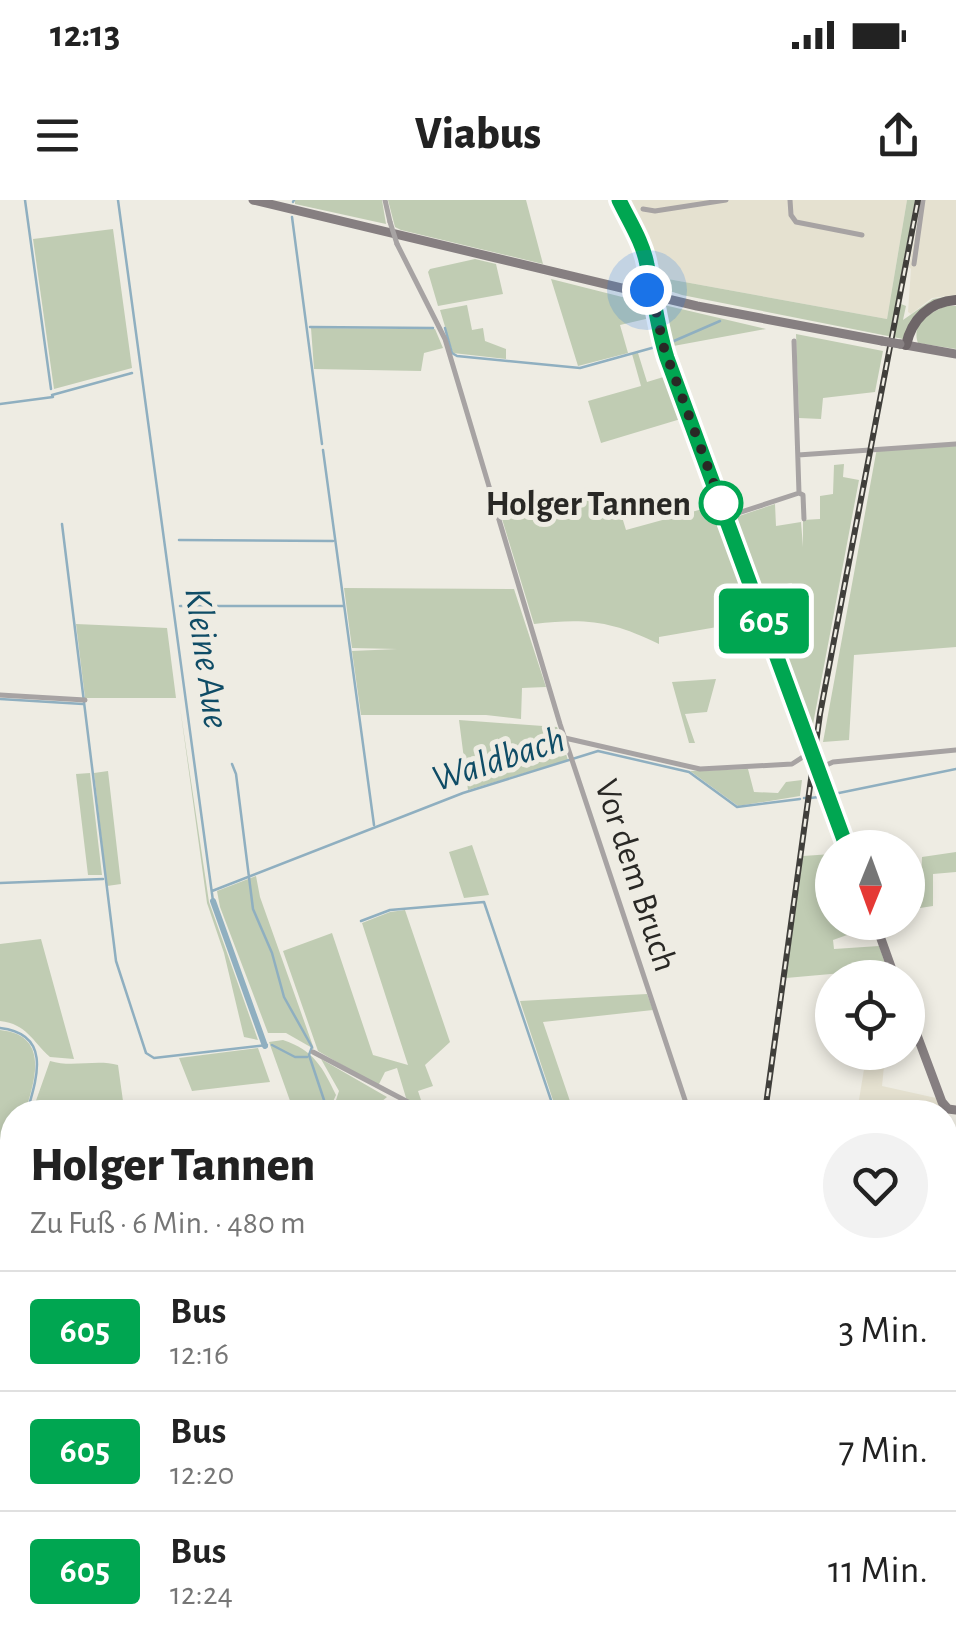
<!DOCTYPE html>
<html lang="de">
<head>
<meta charset="utf-8">
<style>
	body { margin:0; font-family:"Alegreya Sans",sans-serif; background:#f2f2f2; color:#222; height:100vh; display:flex; flex-direction:column; font-size:38px; white-space:nowrap }
	* { box-sizing:border-box; margin:0 }
	p { font-size:32px; color:#767676 }
	.icon { flex:none; width:55px; height:55px; fill:none; stroke:currentColor; stroke-width:2; stroke-linecap:round; stroke-linejoin:round }
	.map { position:relative; flex:1; overflow:hidden }
	.panel { position:absolute; left:0px; top:900px; width:958px; height:552px; display:flex; flex-direction:column; background:#fff; border-radius:40px 40px 0 0; box-shadow:0 5px 15px #0003 }
	.panel>* { flex:none }
	.badge { padding:0 20px; border-radius:8px; font-size:35px; line-height:65px }
	.needle { width:65px; rotate:181deg }
	.controls { position:absolute; left:815px; top:630px; display:grid; gap:20px }
	.controls a { display:grid; place-items:center; width:110px; height:110px; border-radius:50%; background:#fff; box-shadow:0 5px 15px #0003; font-size:50px }
	.you { position:absolute; width:50px; height:50px; margin:-25px; border:8px solid #fff; border-radius:50%; background:#1a73e8; box-shadow:0 0 0 15px #1a73e833 }
	.map>.badge { position:absolute; translate:-50% -50%; box-shadow:0 0 0 5px #fff }
	.round { display:grid; place-items:center; flex:none; width:105px; height:105px; border-radius:52px; background:#f2f2f2 }
	.head { display:flex; align-items:center; justify-content:space-between; height:170px; padding:0 30px }
	h1 { font-size:48px; font-weight:800; line-height:75px }
	ul { padding:0; list-style:none }
	li { display:flex; align-items:center; gap:30px; height:120px; padding:0 30px; border-top:2px solid #e0e0e0 }
	li div { flex:1 }
	li b { display:block; font-size:38px }
	li em { font-style:normal }
	li .badge { min-width:110px; font-weight:700; text-align:center }
	.status { display:flex; justify-content:space-between; align-items:center; height:70px; padding:0 50px; background:#fff; direction:ltr }
	.status svg { height:28px; fill:currentColor }
	header { display:flex; justify-content:space-between; align-items:center; height:130px; padding:0 30px; background:#fff; font-size:45px; font-weight:800 }
	.map>svg:first-child { display:block }
	.built { fill:#e5e1d0 }
	.green { fill:#c0ccb3 }
	.lines { fill:none; stroke-linecap:round; stroke-linejoin:round }
	.stream { stroke:#8fafc0; stroke-width:2.5 }
	.river { stroke:#8fafc0; stroke-width:6 }
	.street { stroke:#a7a3a3; stroke-width:5 }
	.secondary { stroke:#867f81; stroke-width:9 }
	.primary { stroke:#6e6668; stroke-width:10 }
	.rail-casing { stroke:#403f3b; stroke-width:6 }
	.rail { stroke:#eeece3; stroke-width:2.5; stroke-dasharray:8; stroke-linecap:butt }
	.street-bridge { stroke:#a7a3a3; stroke-width:5 }
	.secondary-bridge { stroke:#867f81; stroke-width:9 }
	.line-casing { stroke:#fff; stroke-width:22 }
	.line { stroke:#00a651; stroke-width:15 }
	.walk { stroke:#292825; stroke-width:10; stroke-dasharray:0 18 }
	.stop-dot { fill:#fff; stroke:#00a651; stroke-width:5 }
	.labels { text-anchor:middle; stroke-width:10; stroke-linejoin:round; paint-order:stroke }
	.stop-label { font-size:35px; font-weight:bold; fill:#292825; stroke:#eeece3; text-anchor:end }
	.street-label { font-size:35px; fill:#292825; stroke:#eeece3 }
	.water-label { font-size:38px; font-style:italic; fill:#0f4c66; stroke:#eeece3 }
</style>
</head>
<body>
<div class="status"><b>12:13</b><svg viewBox="0 0 49 12"><path d="M0 12V9h3v3zM5 12V6h3v6zM10 12V3h3v9zM15 12V0h3v12zM26 1h20v11H26zM47 4h2v5h-2z"/></svg></div>
<header><svg class="icon" aria-label="menu" viewBox="0 0 24 24"><path d="M4 6h16M4 12h16M4 18h16"/></svg>Viabus<svg class="icon" aria-label="share" viewBox="0 0 24 24"><path d="M12 15V3M7 8l5-5 5 5M5 13v7h14v-7"/></svg></header>
<div class="map">
<svg width="956" height="1452" viewBox="0 0 956 1452">
	<rect width="100%" height="100%" fill="#eeece3"/>
	<path class="built" d="M627,0H907L887,119L657,77L647,44Z
		M922,0H956V95L932,98L911,114L908,112L911,69L909,67Z
		M865,863L884,866L882,886L936,898L946,911L950,924L947,925L945,912H871L867,902L859,900Z
		M956,1243V1450L866,1452L865,1440H945V1245Z"/>
	<path class="green" d="M295,0H382L386,24L295,4Z
		M388,0H526L543,64L401,30L395,27Z
		M907,0H915L896,102L906,106L903,120L933,99L956,95L912,121L903,139L682,95C671,91 660,90 657,77L887,119Z
		M113,29L132,168L54,189L33,39Z
		M475,59L496,64L503,94L438,106L428,72L430,69Z
		M551,79L642,102L650,118L620,125L628,153L578,166Z
		M467,105L472,130L483,128L485,141L506,149V159L453,153L440,110Z
		M664,105L766,129L668,147L662,120Z
		M946,106H956V149L918,143C911,124 929,113 946,106Z
		M311,128L435,129L443,148L424,153L421,171L314,169Z
		M796,134L883,151L875,192L823,198L821,219L799,218Z
		M638,153L647,182L670,175L684,218L601,243L588,201L641,186L632,154Z
		M956,246V447L854,455L849,540L823,542L877,248Z
		M844,264L843,277L859,280L811,535L778,450L803,442L794,410L782,414L777,406L776,390L791,386L792,383L756,390L730,319L775,304L776,326L801,322L803,347V320L820,319V296L833,294L834,265Z
		M615,294L626,330L717,305L758,420L659,437V444C611,421 587,418 534,424L499,309Z
		M344,388L514,389L546,487L522,488L521,519L486,515H361L352,451L397,449L352,448Z
		M76,424L167,428L176,498H85Z
		M716,479L707,512L685,514L695,543H689L672,482Z
		M180,507L209,702L258,840L244,837L224,753L207,703Z
		M459,520L557,527L568,560L468,590Z
		M748,569L754,592L778,593L786,582L802,580L800,596L738,606L690,571Z
		M108,571L121,684L107,686L94,573Z
		M90,573L102,675H88L76,574Z
		M472,645L489,695L464,698L449,652Z
		M956,652V672L933,674V706L920,708L922,657Z
		M832,654V722L848,723L850,734L833,740L834,749L879,746L887,769L786,778L803,656Z
		M256,676L260,697L314,849L286,833H268L220,707L217,691Z
		M405,710L450,842L425,865L433,886L418,891L424,909L407,901L397,868L385,872L378,886L318,851L283,751L332,733L373,855L408,865L362,723L390,712Z
		M41,739L74,859L50,857C32,841 27,824 0,821V744Z
		M647,794L653,810L543,822L572,907L637,900L640,912H557L520,801Z
		M0,830C50,835 35,880 25,912H12V949L0,967Z
		M283,840C314,850 323,868 336,895L331,906L332,912H294L269,842Z
		M258,848L270,882L192,891L179,858Z
		M321,859L387,897L369,912H337L334,906L339,891Z
		M50,861C72,868 96,859 118,865L123,901L113,912H32Z
		M758,1440H865L866,1447L843,1452H767Z"/>
	<g class="lines">
		<path class="stream" d="M25,0L51,189
			M118,0L213,701
			M293,2L294,0
			M292,17L322,244
			M310,127L433,128
			M445,128L452,153L457,156L580,168L659,146
			M667,144L720,121
			M52,195L132,173
			M0,204L53,197
			M323,250L374,625
			M62,324L116,761L146,853L154,858L267,845
			M179,340L333,341
			M180,406H344
			M0,499L83,504
			M232,564L236,574L253,709L272,753L284,797L312,847L309,855L328,912
			M834,594L956,569
			M804,598H807
			M810,598L819,597
			M0,683L103,679
			M212,691L463,593L598,551L689,572L737,607L800,599
			M361,721L390,710L484,702L555,912
			M0,828C52,834 37,878 27,912
			M272,845L295,857H307
			M0,970L12,953
			M0,1019L12,1033
			M0,1278L12,1280
			M0,1321L12,1304
			M572,1440L573,1452"/>
		<path class="river" d="M213,701L265,846"/>
		<path class="street" d="M385,0L390,22
			M790,0L791,15L796,22L862,35
			M643,9L655,11L726,0
			M397,44L445,139L560,524L689,912
			M914,64L923,0
			M794,141L799,293L803,295L804,319
			M798,255L956,244
			M726,317L799,293
			M0,495L85,500
			M565,538L700,569L792,564L812,551
			M818,569L833,562L956,550
			M313,852L427,912
			M945,1033L956,1035
			M945,1232L956,1231
			M945,1347V1364
			M953,1431L954,1448
			M336,1440L341,1452
			M756,1440L765,1452
			M920,1440L956,1451
			M863,1450L911,1444L917,1440
			M76,1452L95,1440
			M784,1452L790,1440"/>
		<path class="secondary" d="M253,0L697,106L882,141
			M619,0L650,71
			M648,68L653,106L664,148L847,648
			M900,144L956,154
			M875,722L895,778
			M908,811L942,902L948,909L956,910"/>
		<path class="primary" d="M906,145C912,119 929,102 956,100"/>
		<g class="rail-casing">
			<path id="rail" d="M765,912L820,514L918,0
				M690,1452L692,1440"/>
		</g>
		<use href="#rail" class="rail"/>
		<path class="street-bridge" d="M390,22L397,44"/>
		<path class="secondary-bridge" d="M882,141L900,144"/>
	</g>
	<g class="lines">
		<g class="line-casing">
			<path id="line" d="M619,0C629,21 643,42 647,65C654,96 657,127 667,158L847,648"/>
		</g>
		<use href="#line" class="line"/>
		<path class="walk" d="M647,90L650,84L664,148L721,303"/>
	</g>
	<circle class="stop-dot" cx="721" cy="303" r="20"/>
	<g class="labels">
		<g class="stop-label">
			<text x="691" y="315">Holger Tannen</text>
		</g>
		<g class="street-label">
			<text transform="translate(637 675) rotate(72)" y="12">Vor dem Bruch</text>
		</g>
		<g class="water-label">
			<text transform="translate(208 458) rotate(82)" y="13">Kleine Aue</text>
			<text transform="translate(498 558) rotate(-18)" y="13">Waldbach</text>
		</g>
	</g>
</svg>
<div class="controls">
<a><svg class="needle" viewBox="-14 -14 28 28"><path d="M0-13l5 13h-10z" fill="#e53935"/><path d="M0 13l5-13h-10z" fill="#767676"/></svg></a>
<a><svg class="icon" aria-label="locate" viewBox="0 0 24 24"><circle cx="12" cy="12" r="6"/><path d="M12 2v4M12 18v4M2 12h4M18 12h4"/></svg></a>
</div>
<div class="you" style="left:647px;top:90px"></div>
<b class="badge" style="left:764px;top:421px;background:#00a651;color:#fff">605</b>
<section class="panel">
<div class="head"><div><h1>Holger Tannen</h1><p>Zu Fuß · 6 Min. · 480 m</p></div><a class="round"><svg class="icon" aria-label="heart" viewBox="0 0 24 24"><path d="M12 20l-8-8c-3-5 5-10 8-4 3-6 11-1 8 4z"/></svg></a></div>
<ul>
<li><span class="badge" style="background:#00a651;color:#fff">605</span><div><b>Bus</b><p>12:16</p></div><em>3 Min.</em></li>
<li><span class="badge" style="background:#00a651;color:#fff">605</span><div><b>Bus</b><p>12:20</p></div><em>7 Min.</em></li>
<li><span class="badge" style="background:#00a651;color:#fff">605</span><div><b>Bus</b><p>12:24</p></div><em>11 Min.</em></li>
</ul>
</section>
</div>
</body>
</html>
